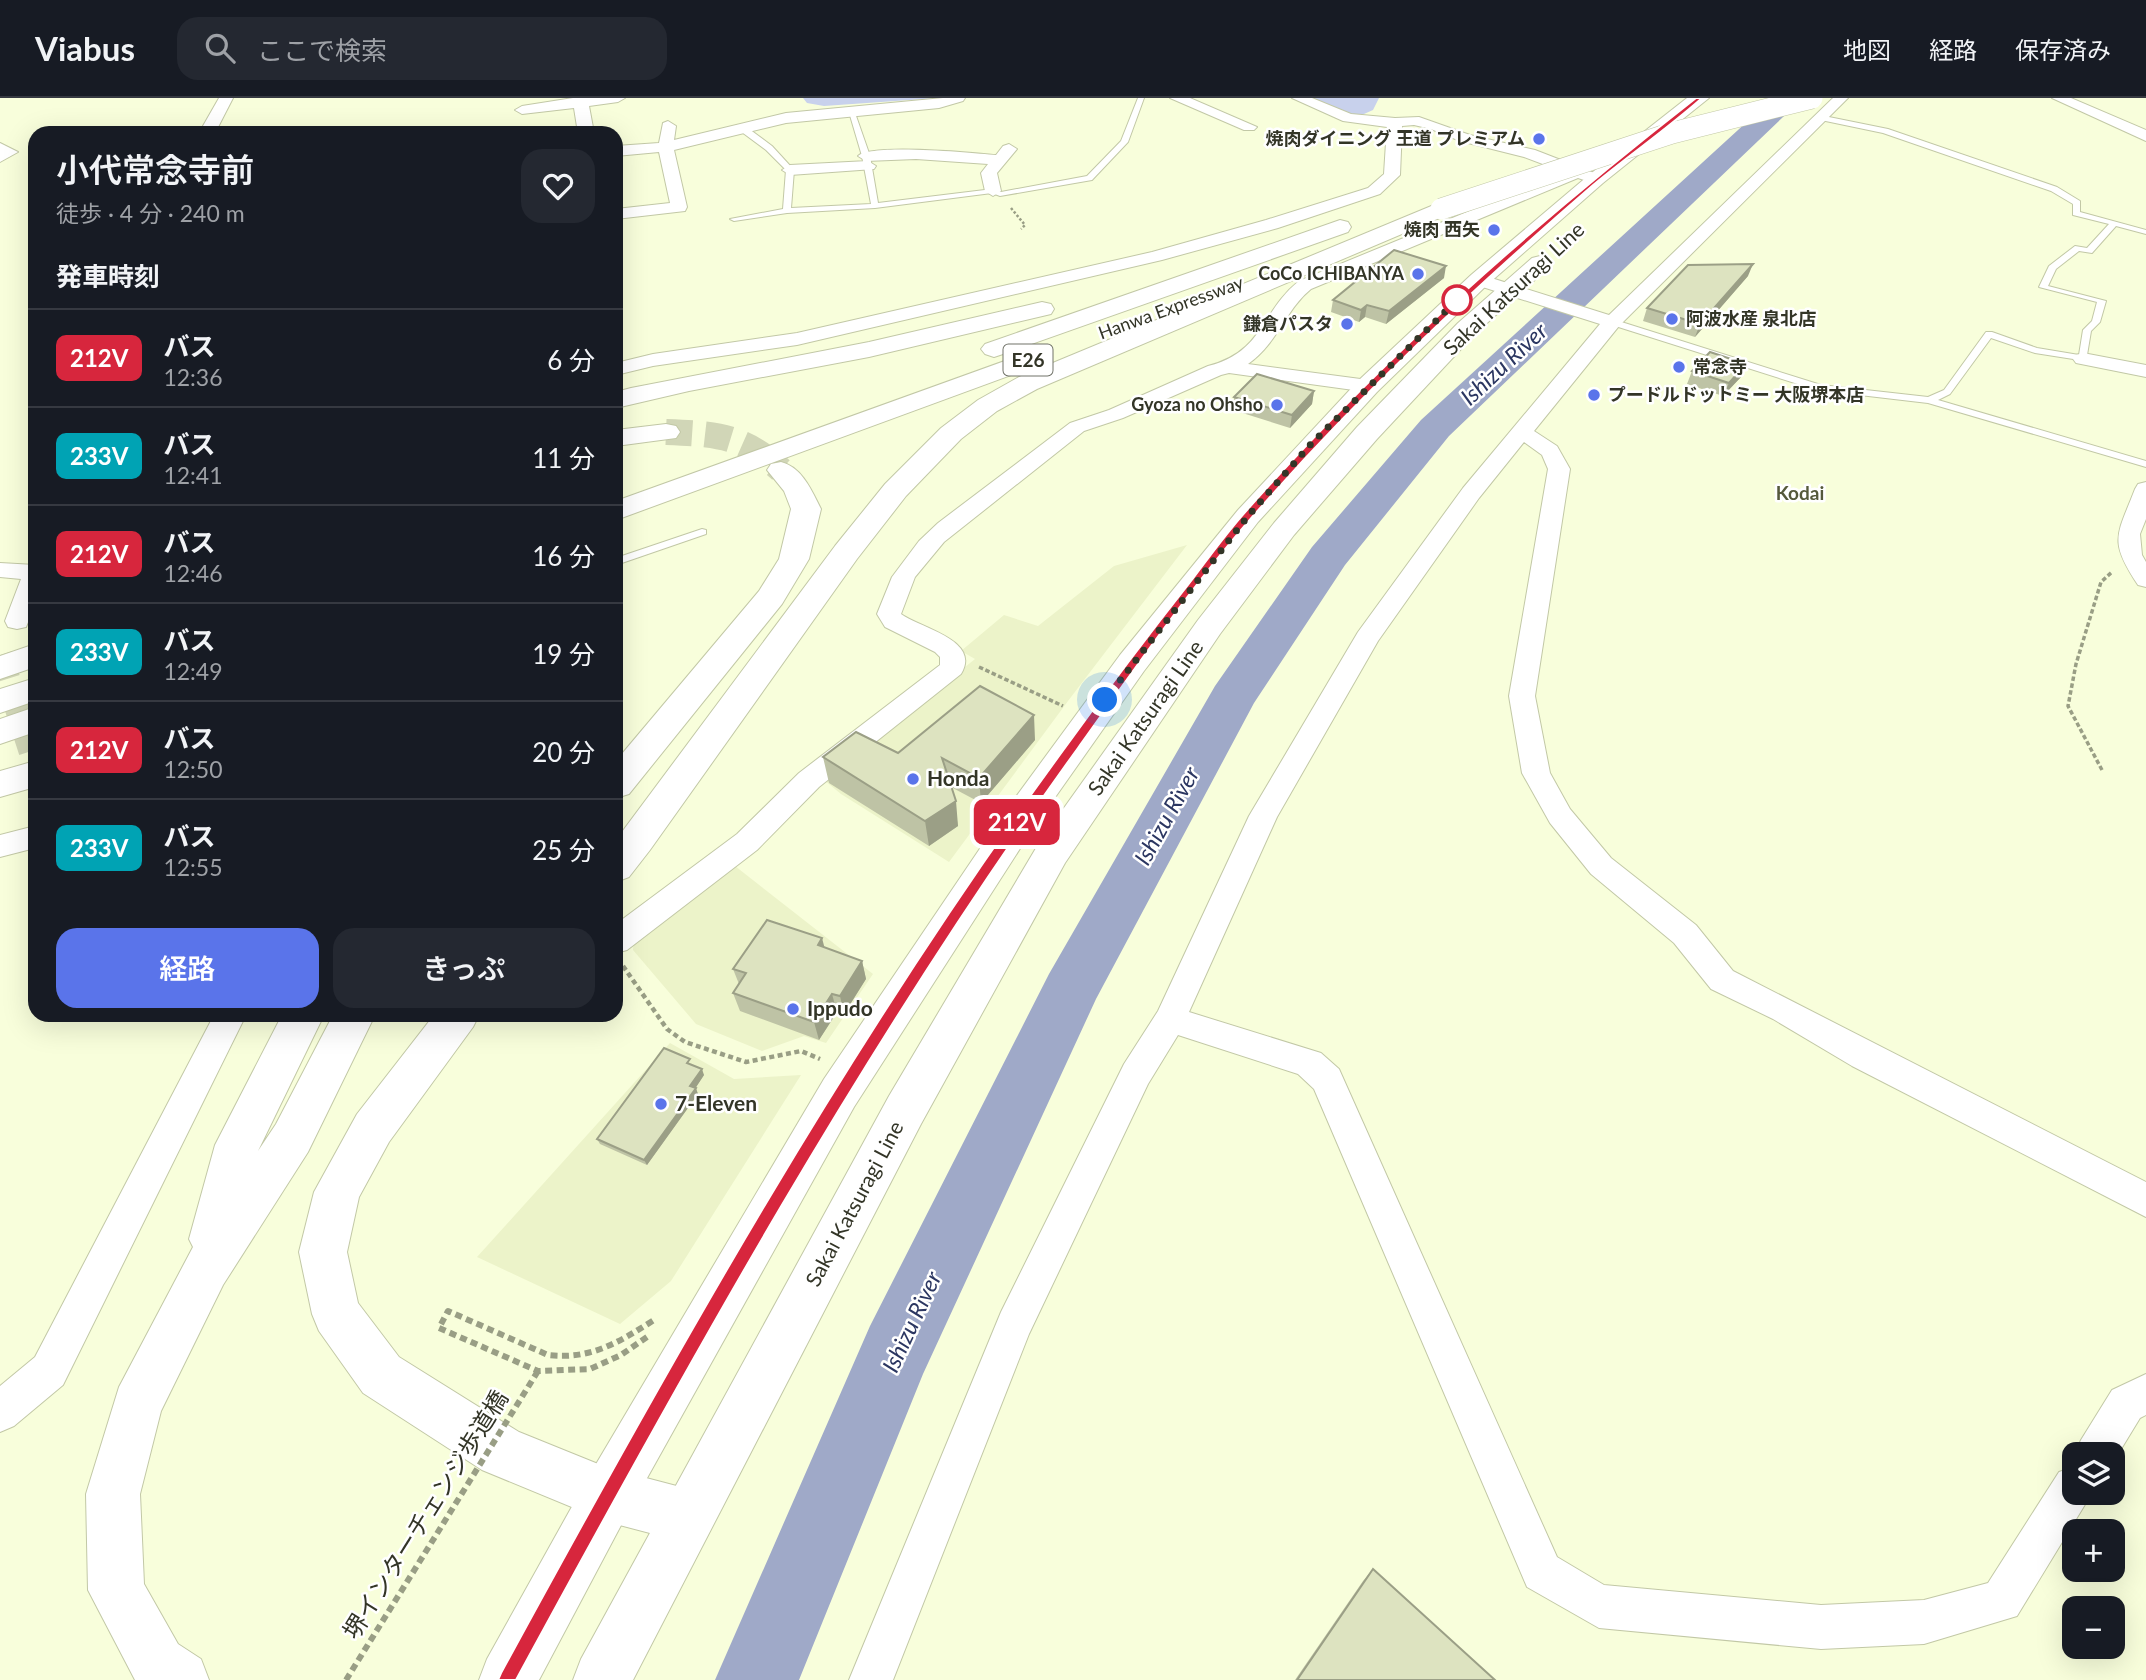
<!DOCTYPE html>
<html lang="ja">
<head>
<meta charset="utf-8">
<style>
	body { margin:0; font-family:Lato,"Noto Sans JP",sans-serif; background:#242831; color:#f1f3f6; height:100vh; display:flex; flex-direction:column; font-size:26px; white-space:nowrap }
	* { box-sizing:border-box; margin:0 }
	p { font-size:23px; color:#9ea1a6 }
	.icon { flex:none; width:38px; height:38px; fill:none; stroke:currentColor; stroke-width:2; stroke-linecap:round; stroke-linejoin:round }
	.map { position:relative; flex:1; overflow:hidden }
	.side { position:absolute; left:28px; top:28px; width:595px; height:896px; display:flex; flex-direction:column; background:#171b24; border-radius:21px; box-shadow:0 7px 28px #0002 }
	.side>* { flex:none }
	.badge { padding:0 14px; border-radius:10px; font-size:24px; line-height:46px }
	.fabs { position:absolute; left:2062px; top:1344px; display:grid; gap:14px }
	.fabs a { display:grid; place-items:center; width:63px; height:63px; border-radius:14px; background:#171b24; box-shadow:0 7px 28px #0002; font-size:35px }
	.you { position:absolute; width:35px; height:35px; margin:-18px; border:5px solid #fff; border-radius:50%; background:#1a73e8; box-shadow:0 0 0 10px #1a73e833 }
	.map>.badge { position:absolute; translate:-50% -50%; box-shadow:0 0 0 4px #fff }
	h2 { padding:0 28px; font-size:26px; line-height:63px }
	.round { display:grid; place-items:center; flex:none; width:74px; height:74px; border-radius:21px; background:#242831 }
	.head { display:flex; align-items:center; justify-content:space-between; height:119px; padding:0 28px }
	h1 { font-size:33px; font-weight:600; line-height:52px }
	.action { display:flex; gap:14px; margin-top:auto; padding:14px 28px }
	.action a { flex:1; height:80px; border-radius:21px; background:#5a74ea; color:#fff; font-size:28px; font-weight:600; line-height:80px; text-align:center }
	.action a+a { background:#242831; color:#f1f3f6 }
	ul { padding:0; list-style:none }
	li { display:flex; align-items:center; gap:21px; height:98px; padding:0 28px; border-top:2px solid #363941 }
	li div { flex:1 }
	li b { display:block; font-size:26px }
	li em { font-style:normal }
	li .badge { min-width:77px; font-weight:700; text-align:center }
	header { display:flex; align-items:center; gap:42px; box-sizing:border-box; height:98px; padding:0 35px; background:#171b24; border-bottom:2px solid #363941 }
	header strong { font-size:33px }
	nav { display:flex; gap:38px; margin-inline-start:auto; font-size:24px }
	.search { width:490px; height:63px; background:#242831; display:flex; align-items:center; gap:18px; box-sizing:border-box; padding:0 24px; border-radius:21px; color:#9ea1a6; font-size:26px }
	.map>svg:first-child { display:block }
	.built { fill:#ecf3c9 }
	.green { fill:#c8d1ec }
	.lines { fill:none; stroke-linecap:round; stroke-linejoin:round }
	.river { fill:#9fa9c8; fill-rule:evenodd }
	.street-tunnel { stroke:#d1d6b7; stroke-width:25; stroke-dasharray:25 13; stroke-linecap:butt }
	.highway-tunnel { stroke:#d1d6b7; stroke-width:26; stroke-dasharray:26 13; stroke-linecap:butt }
	.lane-casing { stroke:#c2c8a6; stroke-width:2 }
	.street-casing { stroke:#c2c8a6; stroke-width:2 }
	.primary-casing { stroke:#c2c8a6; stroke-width:2 }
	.highway-casing { stroke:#c2c8a6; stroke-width:2 }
	.path-far3 { stroke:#999e85; stroke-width:2.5; stroke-dasharray:2.5 2; stroke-linecap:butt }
	.path-far2 { stroke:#999e85; stroke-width:3.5; stroke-dasharray:4.5 2.5; stroke-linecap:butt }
	.path-far1 { stroke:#999e85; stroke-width:4.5; stroke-dasharray:5 3.5; stroke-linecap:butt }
	.path { stroke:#999e85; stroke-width:6; stroke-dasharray:7 4.5; stroke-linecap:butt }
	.lane { fill:#fff; fill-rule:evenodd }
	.street { fill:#fff; fill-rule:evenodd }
	.primary { fill:#fff; fill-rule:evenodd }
	.highway { fill:#fff; fill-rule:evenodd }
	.highway-bridge-casing { stroke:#c2c8a6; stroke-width:22; stroke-linecap:butt }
	.path-bridge { stroke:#999e85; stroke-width:6; stroke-dasharray:7 4.5; stroke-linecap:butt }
	.highway-bridge { stroke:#fff; stroke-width:21 }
	.wall { fill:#bec3a5 }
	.shaded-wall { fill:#9b9f86 }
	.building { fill:#dde3c0; stroke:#9b9f86; stroke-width:2 }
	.line { fill:#d7263d; stroke:#fff; stroke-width:2 }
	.walk { stroke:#333527; stroke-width:7; stroke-dasharray:0 12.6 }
	.poi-dot { fill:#5a74ea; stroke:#fff; stroke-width:2.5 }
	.stop-dot { fill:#fff; stroke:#d7263d; stroke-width:3.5 }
	.labels { text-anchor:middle; stroke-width:5; stroke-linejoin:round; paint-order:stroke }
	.far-poi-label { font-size:18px; font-weight:bold; fill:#333527; stroke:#fff; text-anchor:end }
	.far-street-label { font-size:18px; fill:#333527; stroke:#fff }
	.shield { fill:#fff; stroke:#707268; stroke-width:2 }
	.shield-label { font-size:19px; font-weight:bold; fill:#333527 }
	.far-neighbourhood-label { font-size:19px; font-weight:bold; fill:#55593b; stroke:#fff }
	.street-label { font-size:21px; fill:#333527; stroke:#fff }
	.poi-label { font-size:21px; font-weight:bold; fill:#333527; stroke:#fff; text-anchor:start }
	.water-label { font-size:23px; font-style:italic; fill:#2b3661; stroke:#fff }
	.near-street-label { font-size:24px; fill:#333527; stroke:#fff }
</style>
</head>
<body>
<header>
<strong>Viabus</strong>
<div class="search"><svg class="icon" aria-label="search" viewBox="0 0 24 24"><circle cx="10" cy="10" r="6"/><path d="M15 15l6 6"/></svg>ここで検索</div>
<nav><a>地図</a><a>経路</a><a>保存済み</a></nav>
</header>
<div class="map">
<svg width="2146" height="1582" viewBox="0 0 2146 1582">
	<rect width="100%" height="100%" fill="#f8fedb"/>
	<path class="built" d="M1187,447L1068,603L949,764L841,696L824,682L975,561L961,553L1004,517L1038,528L1114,468Z
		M735,768L873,876L826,945L804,938L762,953L696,926L633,852L634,841Z
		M670,945L734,981L801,977L671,1183L620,1226L477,1159Z"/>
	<path class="green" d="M803,0H938L824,8L807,5Z
		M1308,0H1379L1373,12L1355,20Z"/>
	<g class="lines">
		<path class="river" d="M1773,0H1803L1449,338L1345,467L1254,605L1096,901L923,1276L799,1582H715L870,1228L1049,876L1215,588L1312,449L1421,322Z"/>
		<path class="street-tunnel" d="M0,557L35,665"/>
		<path class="highway-tunnel" d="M666,334C716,336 742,337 781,372"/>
		<g class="lane-casing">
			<path id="lane" d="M1138,0H1144L1128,44L1092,82L1000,98L992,95L875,110L787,115L734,123L730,121L783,111L786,72L766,52L739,32V28H745L772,48L794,72L791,110L871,106L862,58L849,14L855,15L870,58L878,105L993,91L1001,94L1087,78L1121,43Z
				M1819,17L1888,31L2057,89L2080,103V114L2146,132V136L2116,128L2092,155L2079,153L2056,171L2048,188L2106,203L2100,224L2091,233L2086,263L2035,255L1991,240L1950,296L1938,302L2146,363V369L1928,305L1817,292L1609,226V222H1615L1821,287L1928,299L1944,292L1986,234H1992L2037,250L2079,257L2083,232L2092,223L2097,204L2039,189L2049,168L2075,148L2087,150L2109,126L2073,117V106L2051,93L1883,35L1816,21Z
				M702,431L706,432V436L616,467V460Z"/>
		</g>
		<g class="street-casing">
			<path id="street" d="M219,0H233L215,35H199Z
				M573,0H625L618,4L589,8L594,35H578L574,10L522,16L515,12L522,8Z
				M943,0H965L963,3L939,10L786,25L674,52L687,109L685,113L616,121V111L670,105L659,54L616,58V48L659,45L663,25L668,23L676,28L674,42L786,15Z
				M1170,0H1190L1257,29L1254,32H1244Z
				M1292,0H1312L1351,16L1395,20L1419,19L1470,37L1535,52L1602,78L1604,81L1596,86L1578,80L1311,191C1285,212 1278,245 1248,266L1368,282L1375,284L1378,288L1375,292L1368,294L1229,275L1221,277L1123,320L1084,333L944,444L915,479L901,516C920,530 982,542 961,576L819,689L757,752L627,852L616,855V826L737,736L799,675L940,567V559L935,554L885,529L877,516L892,479L919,443L938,425L1070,325L1109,312L1208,268C1264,254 1261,213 1299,183L1564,74L1524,59L1460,43L1431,31L1414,27L1402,28L1400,77L1380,96L1278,130L1162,162L797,247L653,268L616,277V265L653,256L797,235L1152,154L1266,122L1368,90L1384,76L1387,29L1343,23Z
				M1833,0H1848L1619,228L1534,333L1557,348L1570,371L1535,598L1550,675L1570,711L1611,760L1696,827L1733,873L2146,1084V1119L1852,968L1773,921L1711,891L1674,845L1591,776L1550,725L1522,675L1509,598L1548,371L1542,357L1524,344L1479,400L1378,543L1277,719L1189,914L1321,955L1339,971L1557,1459L1604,1487L1821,1507L1924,1502L1988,1485L2059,1374L2074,1369V1395H2092L2017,1518L1924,1546L1821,1551L1599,1530L1527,1489L1314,991L1298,976L1178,937L1148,986L1029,1236L893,1582H849L1001,1214L1124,966L1158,913L1249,718L1358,534L1463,390L1600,226L1473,186L1470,182L1473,178H1485L1609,217Z
				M2052,0H2071L2146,32V43Z
				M0,45L18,54L0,64Z
				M1009,46L1017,51L997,75L1001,93L993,98L985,93L981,75L988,66L916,61L866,63L858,58C872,45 972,55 996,57L1003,48Z
				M868,63L876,68L874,71L790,77L782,72L790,67Z
				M2083,255L2146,267V279L2076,265L2073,261L2076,257Z
				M2146,384V421L2140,436L2142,457L2146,464V489L2138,487C2108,442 2117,438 2135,391L2138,386Z
				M0,465L35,467V507L26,529L17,531L8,529L5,523L21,481L0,479Z
				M35,728V750L0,759V737Z
				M214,917H246L63,1287L14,1328L0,1334V1288L35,1259Z
				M2146,1276V1317L2140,1320L2112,1366V1356H2075L2081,1342L2112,1292Z"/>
		</g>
		<g class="primary-casing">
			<path id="primary" d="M1687,0H1709L1603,85L1487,187L1377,294L1258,424L1144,573L1030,735L854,1009L627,1416L539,1582H479L487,1561L589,1378L824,981L1004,715L1120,557L1238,412L1359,282L1471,177L1589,77Z
				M1540,158L1548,160L1552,165L1548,170L1476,235L1377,341L1294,437L1220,536L1065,765L921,1026L633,1582H573L581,1561L889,998L1039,745L1198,522L1274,425L1357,329L1458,225L1532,160Z"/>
		</g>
		<g class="highway-casing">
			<path id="highway" d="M1441,104L1449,106L1452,111L1449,116L1037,291L997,313L961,341L906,398L857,461L650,752L629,779L616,784V742L835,448L885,386L941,330L978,302L1019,279Z
				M1340,122L1348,124L1351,129L1348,134L1003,256L994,259L985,256L981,251L985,246Z
				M1042,204L1051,206L1054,211L1051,216L869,259L689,293L616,310V294L631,290L869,244Z
				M1035,252L1044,255L1048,260L1044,265L616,422V403Z
				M666,326L676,328L680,334L676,340L616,348V332Z
				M781,364C802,369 812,393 821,411L809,461L782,506L629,696L616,700V663L759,493L779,461L791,411L784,393L767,372L771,366Z
				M35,546V569L0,581V558Z
				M35,580V603L0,615V591Z
				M35,609V634L0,646V621Z
				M35,663V689L0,699V673Z
				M282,917H324L258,1053L276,1026L333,917H375L308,1054L223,1187L161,1313L140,1396L144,1486L178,1546L201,1561L209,1582H135L88,1492L86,1396L119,1289L193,1149L189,1141L215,1047Z
				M434,917H479L473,929L389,1044L359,1099L347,1154L358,1205L399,1259L519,1334L608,1370L688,1391L707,1399L715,1418L707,1437L688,1445L608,1424L482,1372L363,1295L319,1233L312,1216L299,1154L314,1094L357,1016Z"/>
		</g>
		<path class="path-far3" d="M1011,110L1025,127L1021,131"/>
		<path class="path-far2" d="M979,569L1063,608
			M2102,672L2068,608L2076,566L2101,484L2112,474"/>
		<path class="path-far1" d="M623,868L667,931L685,944L746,964L801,953L820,961"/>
		<path class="path" d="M647,1239L621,1257L590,1271L538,1273L439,1230L448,1213L548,1257C591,1262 619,1244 654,1222"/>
		<use href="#lane" class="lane"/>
		<use href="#street" class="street"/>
		<use href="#primary" class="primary"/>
		<use href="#highway" class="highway"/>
		<g class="highway-bridge-casing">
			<path id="highway-bridge" d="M1441,111L1672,35L1812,0"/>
		</g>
		<path class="path-bridge" d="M346,1582L538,1273"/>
		<use href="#highway-bridge" class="highway-bridge"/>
	</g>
	<path class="wall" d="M1748,178L1695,239L1643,223L1647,210Z
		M1444,180L1386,226L1365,219L1359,224L1331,214L1333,202Z
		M1746,266L1741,279L1723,298L1687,286L1692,273Z
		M1314,293L1312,306L1290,330L1233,312L1234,299Z
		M1035,642L981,705L951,689L958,728L929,748L829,685L823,659L898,655Z
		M825,850L862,863L866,881L844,916L837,914L819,942L740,913L733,895L739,886L733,871Z
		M693,967L704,977L695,990L698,996L647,1067L600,1046L597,1041Z
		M1373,1471L1495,1582H1295L1363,1483Z"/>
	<path class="shaded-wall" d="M1753,166L1748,178L1695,239L1700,226Z
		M1446,168L1444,180L1386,226L1389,213Z
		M1367,207L1365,219L1359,224L1361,212Z
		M1746,266L1741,279L1723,298L1729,285Z
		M1314,293L1312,306L1290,330L1292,317Z
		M1034,617L1035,642L981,705L979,680Z
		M956,703L958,728L929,748L925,723Z
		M822,840L827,859L818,847Z
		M862,863L866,881L844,916L840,898Z
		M832,896L837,914L819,942L814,924Z
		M702,971L704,977L693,994L690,988Z
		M696,990L698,996L647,1067L644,1062Z"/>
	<path class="building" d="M1394,152L1446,168L1389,213L1367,207L1361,212L1333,202Z
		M1753,166L1700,226L1647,210L1688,167Z
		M1710,254L1746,266L1729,285L1692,273Z
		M1257,276L1314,293L1292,317L1234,299Z
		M980,588L1034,617L979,680L942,660L956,703L925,723L823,659L856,634L898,655Z
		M767,822L822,840L818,847L862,863L840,898L832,896L814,924L733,895L746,875L733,871Z
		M664,950L690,961L687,965L702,971L690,988L696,990L644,1062L597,1041Z
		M1373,1471L1495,1582H1297Z"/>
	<path class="line" d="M1696,0H1702C1667,31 1628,58 1592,88C1473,191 1358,298 1254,417C1191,489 1134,572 1078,650C864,946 687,1267 516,1582H498L501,1575C675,1255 854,936 1070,643C1109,589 1150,535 1191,483C1209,459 1227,434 1247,412C1383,259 1536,125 1696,0Z"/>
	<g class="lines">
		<path class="walk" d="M1105,602L1248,418L1311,346L1457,202"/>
	</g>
	<g class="poi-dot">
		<circle cx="1539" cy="41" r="7"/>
		<circle cx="1494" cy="132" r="7"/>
		<circle cx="1418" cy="176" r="7"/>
		<circle cx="1672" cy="221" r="7"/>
		<circle cx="1347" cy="226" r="7"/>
		<circle cx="1679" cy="269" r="7"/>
		<circle cx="1594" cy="297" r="7"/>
		<circle cx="1277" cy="307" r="7"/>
		<circle cx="913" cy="681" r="7"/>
		<circle cx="793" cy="911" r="7"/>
		<circle cx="661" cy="1006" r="7"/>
	</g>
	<circle class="stop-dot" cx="1457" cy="202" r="14"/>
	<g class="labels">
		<g class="far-poi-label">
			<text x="1525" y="47">焼肉ダイニング 王道 プレミアム</text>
			<text x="1480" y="138">焼肉 西矢</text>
			<text x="1404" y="182">CoCo ICHIBANYA</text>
			<text x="1686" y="227" text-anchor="start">阿波水産 泉北店</text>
			<text x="1333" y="232">鎌倉パスタ</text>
			<text x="1693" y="275" text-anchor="start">常念寺</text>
			<text x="1608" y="303" text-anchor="start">プードルドットミー 大阪堺本店</text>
			<text x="1263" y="313">Gyoza no Ohsho</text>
		</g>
		<g class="far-street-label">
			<text transform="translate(1171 210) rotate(-20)" y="6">Hanwa Expressway</text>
		</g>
		<rect class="shield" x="1003.5" y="246.5" width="49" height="31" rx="5"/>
		<g class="shield-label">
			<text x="1028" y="269">E26</text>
		</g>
		<g class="far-neighbourhood-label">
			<text x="1800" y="402">Kodai</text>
		</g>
		<g class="street-label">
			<text transform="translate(1514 191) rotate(-43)" y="7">Sakai Katsuragi Line</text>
			<text transform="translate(1146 620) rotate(-55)" y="7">Sakai Katsuragi Line</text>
			<text transform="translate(855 1106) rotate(-62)" y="7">Sakai Katsuragi Line</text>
		</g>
		<g class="poi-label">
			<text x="927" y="688">Honda</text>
			<text x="807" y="918">Ippudo</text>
			<text x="675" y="1013">7-Eleven</text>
		</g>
		<g class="water-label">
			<text transform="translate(1504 266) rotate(-43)" y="8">Ishizu River</text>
			<text transform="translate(1167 718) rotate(-61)" y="8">Ishizu River</text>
			<text transform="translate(912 1224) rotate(-65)" y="8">Ishizu River</text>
		</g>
		<g class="near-street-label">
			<text transform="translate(426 1417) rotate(-58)" y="8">堺インターチェンジ歩道橋</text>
		</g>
	</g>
</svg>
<div class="fabs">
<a><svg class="icon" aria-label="layers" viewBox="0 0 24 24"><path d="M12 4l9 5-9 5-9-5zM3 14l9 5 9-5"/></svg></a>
<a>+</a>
<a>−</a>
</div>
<div class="you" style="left:1105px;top:602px"></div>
<b class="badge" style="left:1017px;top:724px;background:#d7263d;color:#fff">212V</b>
<section class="side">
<div class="head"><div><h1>小代常念寺前</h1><p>徒歩 · 4 分 · 240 m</p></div><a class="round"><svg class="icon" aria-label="heart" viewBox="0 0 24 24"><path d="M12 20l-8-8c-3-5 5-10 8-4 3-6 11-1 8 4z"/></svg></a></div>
<h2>発車時刻</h2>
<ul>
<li><span class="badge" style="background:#d7263d;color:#fff">212V</span><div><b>バス</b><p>12:36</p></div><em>6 分</em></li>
<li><span class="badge" style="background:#00a3b4;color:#fff">233V</span><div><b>バス</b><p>12:41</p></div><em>11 分</em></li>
<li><span class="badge" style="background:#d7263d;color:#fff">212V</span><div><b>バス</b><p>12:46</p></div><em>16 分</em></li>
<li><span class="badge" style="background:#00a3b4;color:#fff">233V</span><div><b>バス</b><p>12:49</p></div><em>19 分</em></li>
<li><span class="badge" style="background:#d7263d;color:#fff">212V</span><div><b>バス</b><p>12:50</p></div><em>20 分</em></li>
<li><span class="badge" style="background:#00a3b4;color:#fff">233V</span><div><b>バス</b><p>12:55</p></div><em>25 分</em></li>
</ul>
<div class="action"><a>経路</a><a>きっぷ</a></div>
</section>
</div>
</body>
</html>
